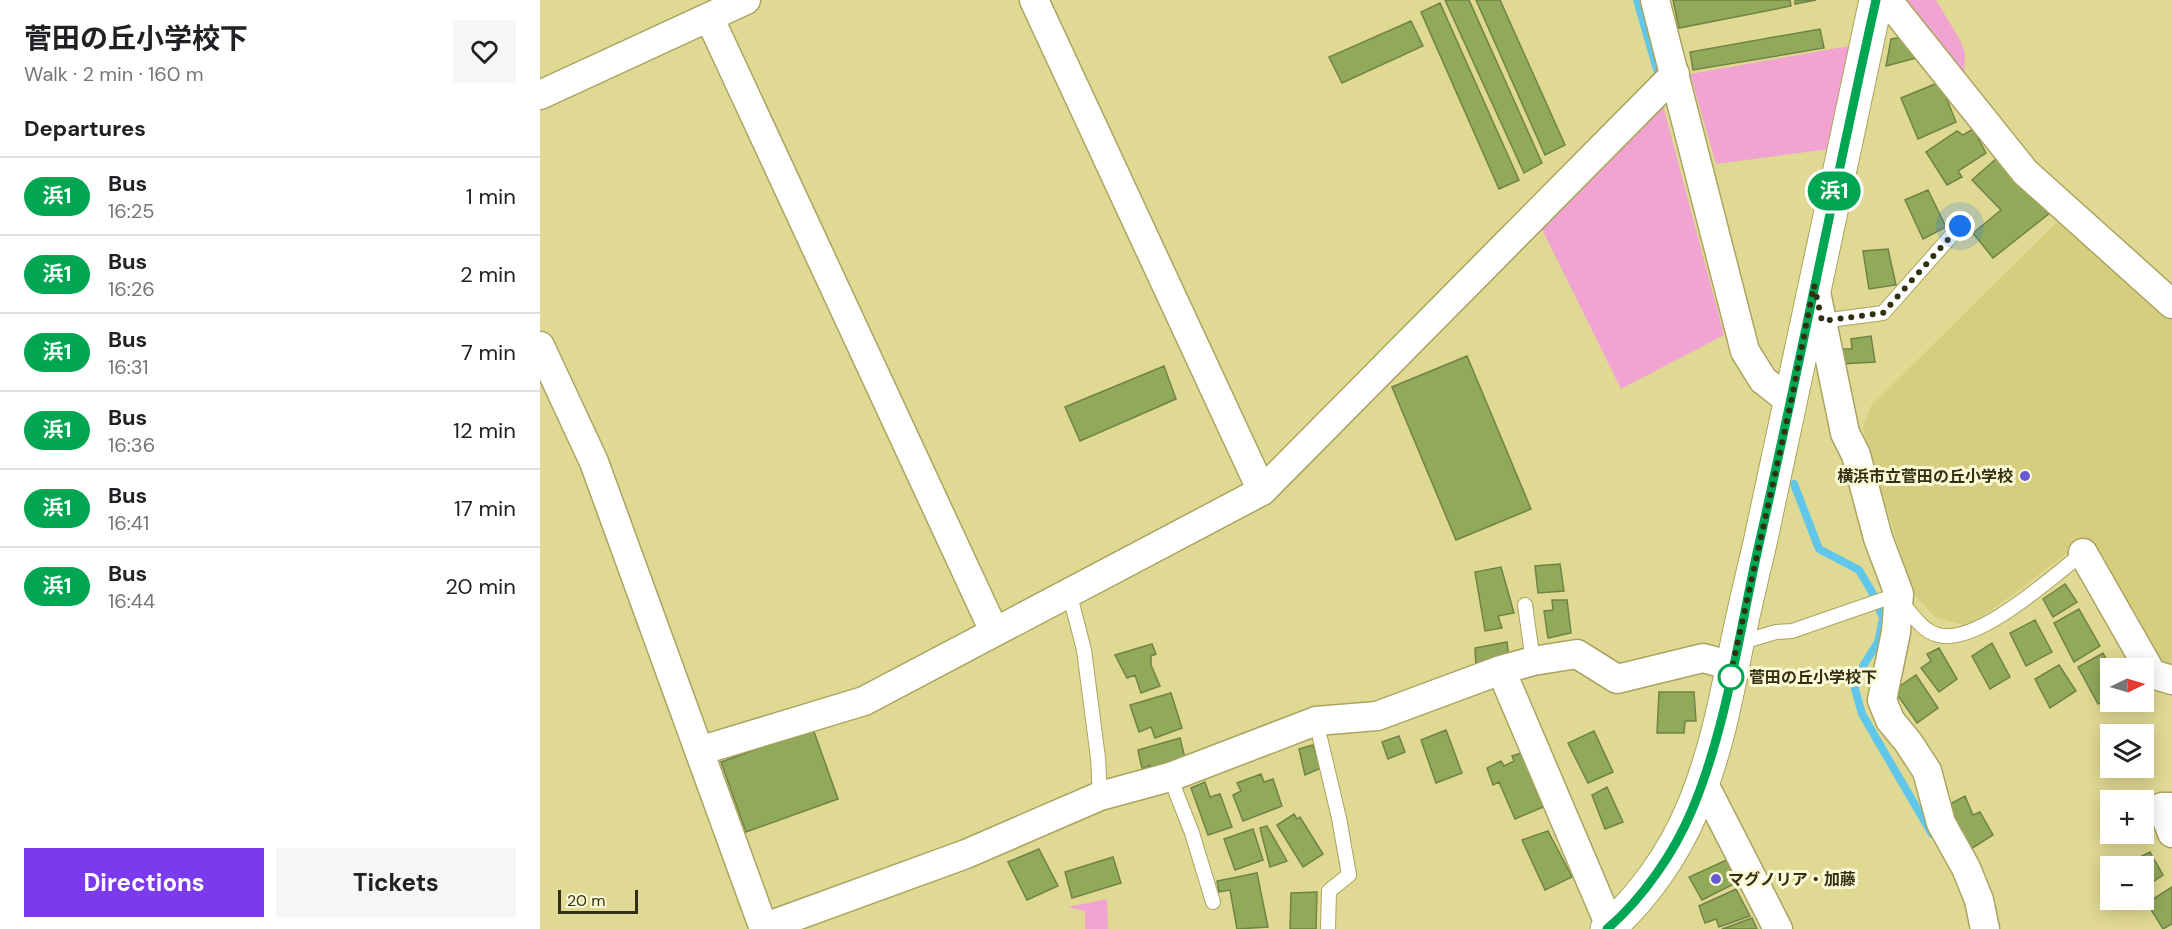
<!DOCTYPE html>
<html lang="en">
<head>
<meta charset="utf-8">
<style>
	body { margin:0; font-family:"DM Sans","Noto Sans JP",sans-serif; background:#f6f6f6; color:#202124; height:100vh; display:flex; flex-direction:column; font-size:22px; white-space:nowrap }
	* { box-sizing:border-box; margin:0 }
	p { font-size:20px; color:#757577 }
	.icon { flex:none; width:33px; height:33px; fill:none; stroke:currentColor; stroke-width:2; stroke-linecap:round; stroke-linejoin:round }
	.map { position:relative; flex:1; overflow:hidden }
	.panel { display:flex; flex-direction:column; background:#fff; width:540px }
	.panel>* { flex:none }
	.badge { padding:0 12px; border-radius:20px; font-size:21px; line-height:39px }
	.needle { width:39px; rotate:85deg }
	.controls { position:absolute; left:1560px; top:658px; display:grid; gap:12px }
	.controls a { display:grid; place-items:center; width:54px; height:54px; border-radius:0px; background:#fff; box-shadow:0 3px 15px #0003; font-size:30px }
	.scale { position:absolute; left:18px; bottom:15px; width:80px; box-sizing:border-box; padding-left:6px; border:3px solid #322f12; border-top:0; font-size:16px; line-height:21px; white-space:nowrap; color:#322f12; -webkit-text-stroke:4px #fcf9d6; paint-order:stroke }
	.you { position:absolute; width:30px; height:30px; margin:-15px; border:4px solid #fff; border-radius:50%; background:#1a73e8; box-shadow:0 0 0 9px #1a73e833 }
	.map>.badge { position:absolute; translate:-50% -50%; box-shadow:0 0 0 3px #fff }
	h2 { padding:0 24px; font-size:22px; line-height:54px }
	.round { display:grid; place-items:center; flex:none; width:63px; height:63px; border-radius:0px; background:#f6f6f6 }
	.overview { display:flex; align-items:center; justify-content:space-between; height:102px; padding:0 24px }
	h1 { font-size:28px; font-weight:700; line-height:45px }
	.button { display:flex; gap:12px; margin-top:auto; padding:12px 24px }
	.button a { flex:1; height:69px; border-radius:0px; background:#7c3aed; color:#fff; font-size:24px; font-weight:700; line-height:69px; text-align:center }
	.button a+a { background:#f6f6f6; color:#202124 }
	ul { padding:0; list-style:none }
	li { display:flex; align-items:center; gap:18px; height:78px; padding:0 24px; border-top:2px solid #e0e0e0 }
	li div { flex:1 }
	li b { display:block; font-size:22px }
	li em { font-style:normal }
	li .badge { min-width:66px; font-weight:700; text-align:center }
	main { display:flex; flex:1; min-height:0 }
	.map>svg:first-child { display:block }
	.built { fill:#d5ce7f }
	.green { fill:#f1a3d1 }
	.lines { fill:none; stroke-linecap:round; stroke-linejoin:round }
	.stream { stroke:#60c7eb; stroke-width:8 }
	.building { fill:#91a95b; stroke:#708345; stroke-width:1.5 }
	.service-casing { stroke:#aba460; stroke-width:16 }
	.minor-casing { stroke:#aba460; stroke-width:31 }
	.tertiary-casing { stroke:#aba460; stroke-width:35 }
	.service { stroke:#fff; stroke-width:14 }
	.minor { stroke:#fff; stroke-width:28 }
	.tertiary { stroke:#fff; stroke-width:33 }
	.line-casing { stroke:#fff; stroke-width:14 }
	.line { stroke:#00a651; stroke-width:9 }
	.walk { stroke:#322f12; stroke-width:6; stroke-dasharray:0 10.8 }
	.poi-dot { fill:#675ad3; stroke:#fcf9d6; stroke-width:2 }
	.stop-dot { fill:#fff; stroke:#00a651; stroke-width:3 }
	.labels { text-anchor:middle; stroke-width:6; stroke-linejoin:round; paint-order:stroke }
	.poi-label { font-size:16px; font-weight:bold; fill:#322f12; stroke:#fcf9d6; text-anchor:end }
	.stop-label { font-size:16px; font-weight:bold; fill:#322f12; stroke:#fcf9d6; text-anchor:start }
</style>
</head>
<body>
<main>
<section class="panel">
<div class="overview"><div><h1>菅田の丘小学校下</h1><p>Walk · 2 min · 160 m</p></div><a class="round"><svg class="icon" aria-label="heart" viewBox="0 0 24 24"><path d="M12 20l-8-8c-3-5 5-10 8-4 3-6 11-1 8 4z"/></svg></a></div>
<h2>Departures</h2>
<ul>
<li><span class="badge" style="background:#00a651;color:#fff">浜1</span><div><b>Bus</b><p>16:25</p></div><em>1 min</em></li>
<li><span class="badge" style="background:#00a651;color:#fff">浜1</span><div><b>Bus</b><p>16:26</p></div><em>2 min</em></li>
<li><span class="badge" style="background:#00a651;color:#fff">浜1</span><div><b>Bus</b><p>16:31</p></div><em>7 min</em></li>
<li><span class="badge" style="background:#00a651;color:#fff">浜1</span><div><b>Bus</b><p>16:36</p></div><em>12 min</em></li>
<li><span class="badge" style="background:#00a651;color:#fff">浜1</span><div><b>Bus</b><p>16:41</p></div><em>17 min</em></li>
<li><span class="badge" style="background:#00a651;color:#fff">浜1</span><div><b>Bus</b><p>16:44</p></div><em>20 min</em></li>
</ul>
<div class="button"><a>Directions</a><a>Tickets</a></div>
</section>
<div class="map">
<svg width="1632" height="929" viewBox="0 0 1632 929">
	<rect width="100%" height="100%" fill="#e0d993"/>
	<path class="built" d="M1520,219L1578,268L1632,320V673L1618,668L1545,540L1471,596L1427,626L1395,617L1372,592L1323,429L1331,406Z"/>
	<path class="green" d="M1363,0H1396L1420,40L1425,53L1424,77Z
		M1309,46L1289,149L1176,164L1150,74Z
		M1121,98L1184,335L1081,389L997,219Z
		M567,899L568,929H545V911L528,907Z"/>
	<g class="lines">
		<path class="stream" d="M1097,0L1120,80
			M1254,484L1279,549L1319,570L1332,592L1343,618L1338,642L1323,666L1315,689L1322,714L1392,834"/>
	</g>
	<path class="building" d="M905,0H929L1002,163L984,173Z
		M936,0H960L1025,145L1005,155Z
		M1133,0H1250L1251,6L1139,28Z
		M1255,0H1276L1255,4Z
		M900,3L979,180L959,189L881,12Z
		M871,21L883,46L802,83L789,57Z
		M1280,29L1284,48L1153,70L1150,52Z
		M1364,37L1376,58L1346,66L1351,39Z
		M1400,82L1416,122L1378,139L1361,98Z
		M1433,129L1446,153L1418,171L1422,177L1407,185L1386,152L1417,131L1423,135Z
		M1458,157L1510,213L1453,258L1433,233L1461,210L1432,180Z
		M1388,190L1406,227L1383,239L1365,200Z
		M1348,249L1356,285L1329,289L1323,251Z
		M1331,336L1335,362L1301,364L1299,349H1312L1311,339Z
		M927,356L991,509L916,540L852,387Z
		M624,366L636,399L540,441L525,407Z
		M1020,564L1024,591L998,593L995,566Z
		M961,567L974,613L958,616L962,628L945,631L935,572Z
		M1525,584L1537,602L1513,617L1503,599Z
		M1012,600H1027L1031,633L1008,638L1004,611L1013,610Z
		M1539,609L1560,646L1534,662L1514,623Z
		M1495,620L1512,652L1486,666L1470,633Z
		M967,642L969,661L936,668L935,648Z
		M1452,643L1470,677L1450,689L1432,656Z
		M612,644L616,654L611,656V665L620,686L601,693L595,675L587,678L575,655Z
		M1399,648L1417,679L1399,692L1381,668L1391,661L1387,654Z
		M1563,653L1572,669H1570V696L1558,704L1538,667Z
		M1519,665L1536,691L1510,708L1495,679Z
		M1376,675L1398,708L1377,723L1354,690Z
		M1119,692H1154L1156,721H1145L1144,733H1117Z
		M631,693L642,728L615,738L611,727L599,732L590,705Z
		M273,729L298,799L206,832L181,762Z
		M906,730L922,773L896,783L881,740Z
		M1054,731L1073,772L1048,783L1028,743Z
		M859,736L865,752L848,759L842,742Z
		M640,738L646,762L612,774L610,765L602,769L598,750Z
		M773,745L781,768L765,775L759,749Z
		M981,753L1003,807L975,819L959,782L953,785L947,768L961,761L964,766L974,761L972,756Z
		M721,774L724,782L733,779L742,806L703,821L693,795L701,791L697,783Z
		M665,782L670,797L680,794L692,827L668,835L651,788Z
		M1067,787L1083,822L1065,829L1052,795Z
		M1425,796L1433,815L1440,812L1453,835L1431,849L1408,805Z
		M754,814L757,819L760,817L783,854L763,867L737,825Z
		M727,826L747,861L730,867L720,828Z
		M713,829L723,860L695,870L684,839Z
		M1008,831L1032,877L1005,890L982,840Z
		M499,849L518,886L487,900L468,862Z
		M1610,852L1623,875L1604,888V867H1580Z
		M573,857L581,883L532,898L525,872Z
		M1191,858L1202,880L1162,900L1149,877Z
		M717,873L728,927L697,929L690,890L679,892L677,881Z
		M1632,887V924L1623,929L1607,903Z
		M1196,889L1210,916L1179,927L1176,919L1165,923L1159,906Z
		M777,892L776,929H750L751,893Z
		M1212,918L1217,929H1182Z"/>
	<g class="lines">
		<g class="service-casing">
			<path id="service" d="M1282,321L1343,313L1420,226
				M529,592L544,650L558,758L560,796
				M1361,602C1372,614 1382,631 1398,635C1437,646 1513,576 1543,553
				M985,605L993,661
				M1199,643L1236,632L1252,631L1359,594
				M776,721L799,818L809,875L789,891L788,929
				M630,777L652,833L673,902"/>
		</g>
		<g class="minor-casing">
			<path id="minor" d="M494,0L722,491
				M1115,0L1205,351L1223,380L1251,402
				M1345,0L1353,7L1485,172L1632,304
				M169,17L454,631
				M0,95L206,0
				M1276,292L1305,433L1316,455L1338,538L1359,594L1356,632L1342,700L1350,720L1368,742L1387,771L1401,823L1426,868L1439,900L1445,929
				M0,346L54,462L224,929
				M1543,553L1612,674L1632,680
				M961,670L1070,926
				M159,751L324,701L722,491L1135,74
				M1163,782L1238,929
				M1632,807H1622L1632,833
				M223,928L426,854L560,796L630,777L776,721L837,716L961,670L993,661L1037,654L1077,679L1163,658L1193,666"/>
		</g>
		<g class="tertiary-casing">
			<path id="tertiary" d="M1067,929C1103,898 1134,853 1152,810C1175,757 1186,700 1197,644C1204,610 1212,577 1220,543C1260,363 1297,181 1336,0"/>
		</g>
		<use href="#service" class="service"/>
		<use href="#minor" class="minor"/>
		<use href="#tertiary" class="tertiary"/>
	</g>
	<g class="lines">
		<g class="line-casing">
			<path id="line" d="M1067,929C1103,898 1134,853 1152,810C1185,732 1199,636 1217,553C1259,369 1295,184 1336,0"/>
		</g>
		<use href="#line" class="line"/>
		<path class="walk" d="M1191,677L1188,686L1251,402L1274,285L1282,321L1343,313L1420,226"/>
	</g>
	<g class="poi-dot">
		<circle cx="1485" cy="476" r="6"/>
		<circle cx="1176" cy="879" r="6"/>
	</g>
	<circle class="stop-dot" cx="1191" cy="677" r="12"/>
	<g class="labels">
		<g class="poi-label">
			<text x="1473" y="482">横浜市立菅田の丘小学校</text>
			<text x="1188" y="885" text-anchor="start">マグノリア・加藤</text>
		</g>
		<g class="stop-label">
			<text x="1209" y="683">菅田の丘小学校下</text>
		</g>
	</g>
</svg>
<div class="controls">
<a><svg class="needle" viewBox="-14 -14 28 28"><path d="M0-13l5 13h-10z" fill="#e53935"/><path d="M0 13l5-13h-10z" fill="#757577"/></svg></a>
<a><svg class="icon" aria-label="layers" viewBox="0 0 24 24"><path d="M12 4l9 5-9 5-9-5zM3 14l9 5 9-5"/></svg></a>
<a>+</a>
<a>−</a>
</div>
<div class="scale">20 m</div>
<div class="you" style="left:1420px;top:226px"></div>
<b class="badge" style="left:1294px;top:191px;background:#00a651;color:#fff">浜1</b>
</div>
</main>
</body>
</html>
